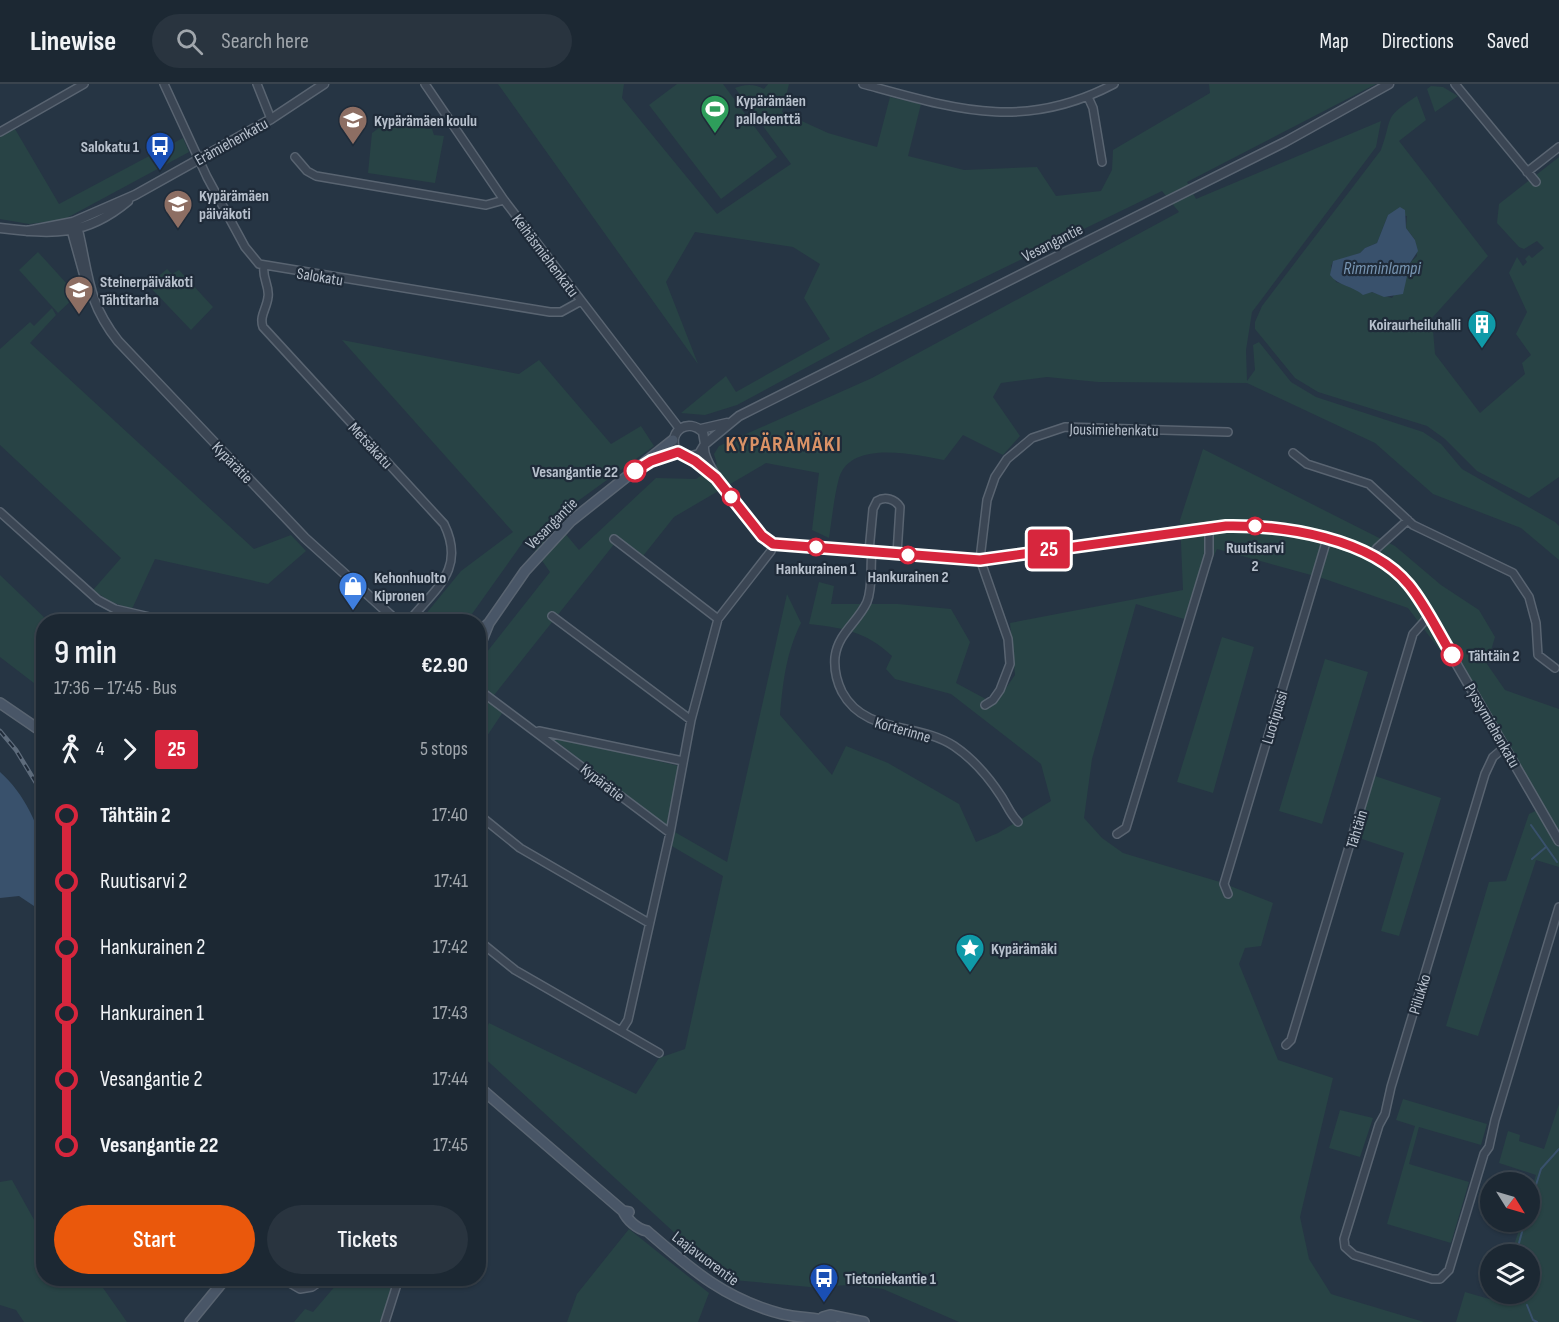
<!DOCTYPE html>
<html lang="en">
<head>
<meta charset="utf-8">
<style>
	body { margin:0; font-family:"Sofia Sans Condensed",sans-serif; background:#29343f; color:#f1f3f6; height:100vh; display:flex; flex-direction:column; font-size:22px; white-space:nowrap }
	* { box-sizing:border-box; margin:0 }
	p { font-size:20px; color:#a0a6ac }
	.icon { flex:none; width:33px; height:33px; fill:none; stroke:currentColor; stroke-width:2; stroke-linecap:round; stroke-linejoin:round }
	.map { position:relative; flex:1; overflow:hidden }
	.sheet { position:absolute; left:36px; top:530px; width:450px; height:672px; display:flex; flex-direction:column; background:#1c2833; border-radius:24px; box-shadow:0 2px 4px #0004,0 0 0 2px #3a444e }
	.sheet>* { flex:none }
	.badge { padding:0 12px; border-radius:4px; font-size:21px; line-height:39px }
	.needle { width:39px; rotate:127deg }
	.tools { position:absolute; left:1480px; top:1088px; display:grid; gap:12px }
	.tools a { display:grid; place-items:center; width:60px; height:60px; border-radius:50%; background:#1c2833; box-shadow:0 2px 4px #0004,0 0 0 2px #3a444e; font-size:30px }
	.map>.badge { position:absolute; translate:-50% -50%; box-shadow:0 0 0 3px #fff }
	.legs { display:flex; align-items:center; gap:9px; height:66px; padding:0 18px; font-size:20px }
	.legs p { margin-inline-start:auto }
	.summary { display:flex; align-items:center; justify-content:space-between; height:102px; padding:0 18px }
	h1 { font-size:33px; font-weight:600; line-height:45px }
	.action { display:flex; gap:12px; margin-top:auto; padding:12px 18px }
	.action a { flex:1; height:69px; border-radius:36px; background:#ea580c; color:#fff; font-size:24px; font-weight:600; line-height:69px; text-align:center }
	.action a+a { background:#29343f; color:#f1f3f6 }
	ul { padding:0 18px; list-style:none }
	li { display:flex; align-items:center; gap:21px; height:66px; font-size:22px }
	li i { display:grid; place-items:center; width:9px; height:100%; margin:0 8px; background:currentColor }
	li i::after { content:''; width:15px; height:15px; margin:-8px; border:4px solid; border-radius:50%; background:#1c2833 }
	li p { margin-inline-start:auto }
	li:first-child i { background:linear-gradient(#0000 50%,currentColor 0) }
	li:last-child i { background:linear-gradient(currentColor 50%,#0000 0) }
	header { display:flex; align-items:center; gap:36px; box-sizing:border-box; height:84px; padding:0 30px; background:#1c2833; border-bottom:2px solid #3a444e }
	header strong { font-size:28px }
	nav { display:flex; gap:33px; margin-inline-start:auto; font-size:21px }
	.search { width:420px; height:54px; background:#29343f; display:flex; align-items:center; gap:15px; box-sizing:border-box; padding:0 21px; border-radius:33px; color:#a0a6ac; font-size:22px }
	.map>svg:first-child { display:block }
	.green { fill:#284345; fill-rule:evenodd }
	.water { fill:#39516c }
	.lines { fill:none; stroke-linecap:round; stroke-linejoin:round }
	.stream { stroke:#39516c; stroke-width:2 }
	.minor-casing { stroke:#596471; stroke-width:10 }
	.tertiary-casing { stroke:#596471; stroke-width:11 }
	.secondary-casing { stroke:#596471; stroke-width:12 }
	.minor { stroke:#3b4654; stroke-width:7 }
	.tertiary { stroke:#3b4654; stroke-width:8 }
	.secondary { stroke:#495667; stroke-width:9 }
	.rail-casing { stroke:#5d6b7b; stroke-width:4.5 }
	.rail { stroke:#1f2b39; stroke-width:2; stroke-dasharray:7; stroke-linecap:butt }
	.line-1-casing { stroke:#fff; stroke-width:14 }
	.line-1 { stroke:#d7263d; stroke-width:9 }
	.stop-1-dot { fill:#fff; stroke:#d7263d; stroke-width:3 }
	.labels { text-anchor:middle; stroke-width:4.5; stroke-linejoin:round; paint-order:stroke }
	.poi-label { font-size:16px; font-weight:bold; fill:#b8c1cd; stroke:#1f2b39; text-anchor:start }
	.street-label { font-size:16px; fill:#b8c1cd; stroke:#1f2b39 }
	.stop-label { font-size:16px; font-weight:bold; fill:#b8c1cd; stroke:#1f2b39 }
	.water-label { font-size:18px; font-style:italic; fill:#7794b1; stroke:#1f2b39 }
	.district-label { font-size:22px; font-weight:bold; letter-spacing:1.5px; fill:#db9266; stroke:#1f2b39 }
</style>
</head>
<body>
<header>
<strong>Linewise</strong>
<div class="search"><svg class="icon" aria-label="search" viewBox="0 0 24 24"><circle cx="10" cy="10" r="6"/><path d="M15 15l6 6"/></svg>Search here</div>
<nav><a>Map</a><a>Directions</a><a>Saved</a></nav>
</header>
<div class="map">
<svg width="1559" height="1238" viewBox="0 0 1559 1238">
	<rect width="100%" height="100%" fill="#263544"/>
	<path class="green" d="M498,0H624L622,14L717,130L791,80L735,4C745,0 755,0 764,5L768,0H789L782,28L828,49L877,63L890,13L921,20L908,72L964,86L1037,83L1056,112L1101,107L1112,86L1113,66L1210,9L1209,0H1376L1187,98L1196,115L1381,37L1376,63L1252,228L1246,266L1247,297L1255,286L1253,261L1259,258L1291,298L1316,313L1423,348L1441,360L1462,385L1555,438L1559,442V476L1521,444L1433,410L1375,359L1247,299L1098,298L1047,293L1001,299L993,313L1020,352L1003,371L963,351L944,376C916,371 851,355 839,394C834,413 832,434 829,454L812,446L819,389L766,379L674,433L643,472L619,454L491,615L503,628L479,664V578L550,488L526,454L467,537H420L461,487L513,448L342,256L519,290L539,276L611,360L641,342L654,362L553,435L579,466L656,394L696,395L717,380L714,370L719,362L872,294L1179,128L1162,107L870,249L737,321L705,331L681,329L726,292L736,308L830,255L804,214L820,180L793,163L695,148L666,198L698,280Z
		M677,0H723L777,73L721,115L649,21Z
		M1431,2L1443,3L1458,12L1435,28L1427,5Z
		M1417,12L1426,36L1399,57L1488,172L1432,234L1435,270L1480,329L1525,290L1522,279L1531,271L1516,250L1527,228L1509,189L1517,173L1523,182L1527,178L1525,175L1529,171L1532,174L1544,164L1537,157L1524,165L1519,163L1497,139L1499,120L1559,73V393L1529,414L1477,387L1445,355L1427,342L1318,308L1295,294L1255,245V238L1262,222L1381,66C1394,31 1382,35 1417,12ZM1388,131L1407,132L1406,144L1415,156L1417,172L1410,179L1405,196L1392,214L1336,198L1331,182L1333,178L1360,169L1365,164L1377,159Z
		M383,41L432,45L434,51L444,52L435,99L368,89L372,49Z
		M15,45L59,120L183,54L189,68L63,136L29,140L0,135V51Z
		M38,168L77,211L58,229L19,186Z
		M167,185L172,190L179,186L213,223L191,246L148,201Z
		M52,224L56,231L30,259L254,465L291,451L306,467L268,500L155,475L132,525L111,518L93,506L121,474L0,361V265L30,238L34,242Z
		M1203,365L1395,462L1441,501L1479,526L1495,553L1487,580L1505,606L1559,625V783L1536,776L1478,952L1446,942L1489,798L1506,797L1529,730L1544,723L1495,639L1408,524L1322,494L1217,465L1184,535L1136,520L1092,675L1084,734L1102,754L1123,769L1220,798L1273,819L1261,862L1245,864L1239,880L1278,976L1333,994L1300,1133L1309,1175L1331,1210L1424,1238H959L883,1205L850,1201L810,1203L733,1196L690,1163L479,969V961L489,939L636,1010L659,974L685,965L723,792L670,761L673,747L727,778L787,510L801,539C786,569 783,598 780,631L832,691L846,662L888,679L959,720L976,758L998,749L1051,717L1041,680L951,610L895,595L886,585L892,572C865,547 844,544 809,540L819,498L834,502L831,520H898L951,525L970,558L956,599L995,620L1015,591L1010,539L1183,506L1180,436Z
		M0,491L48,537H44L43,606L0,573Z
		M1222,553L1254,563L1213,709L1177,698Z
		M1325,575L1368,588L1322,740L1279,727Z
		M548,651L679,682L668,743Z
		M1372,691L1441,714L1399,852L1381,847L1404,769L1356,753Z
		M1403,1015L1487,1040L1481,1061L1419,1043L1409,1080L1469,1098L1451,1159L1387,1140L1415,1042L1396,1036Z
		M1559,1020V1238H1456L1465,1208L1496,1217L1499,1209H1530V1170H1511L1522,1137H1530V1111L1536,1091L1499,1079L1508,1047L1520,1051L1519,1057L1544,1065Z
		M1340,1026L1373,1034L1360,1073L1329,1064Z
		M12,1096L43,1152L44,1194H96L127,1238H24L16,1226L0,1221V1098Z
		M629,1145L709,1209L698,1238H567L577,1210Z
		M342,1194H394L381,1238H294L305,1225L313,1228Z"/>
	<path class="water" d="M1400,123L1405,126L1406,144L1415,156L1418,167L1410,179L1403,210L1384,213L1372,208L1363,211C1353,202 1338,202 1330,191L1333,177L1360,169L1365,164L1377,159L1388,131Z
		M0,688C23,708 42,744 44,775C44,781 40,782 39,788C37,797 39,810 39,821L34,822L19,812L0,814Z"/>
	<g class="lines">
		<path class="stream" d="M1531,741L1557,778
			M1532,775L1546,763
			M1530,1120L1541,1085L1559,1065
			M1516,1170L1525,1137
			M1521,1209L1523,1215
			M1527,1221L1533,1236L1537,1238"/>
		<g class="minor-casing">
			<path id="minor" d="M164,0L207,93L245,163L259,180L550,228H561L581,217
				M257,0L271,35
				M425,0L504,116L679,344
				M863,0C955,25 1023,48 1114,0
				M1455,0L1536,98
				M1088,13L1093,24L1102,78
				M0,48L84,0
				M295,73L307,87L316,92L486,121L504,116
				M1527,88L1559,63
				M264,183C262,194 270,203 268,213C267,224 259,232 263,243L444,440C466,485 436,504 409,537
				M1293,369L1307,380L1369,400L1413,441L1513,489L1529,513L1536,539L1538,571L1555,584
				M0,428L98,516L115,525L167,537
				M614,455L718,535
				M869,467L873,425L877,417C885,412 895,415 900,423L897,470
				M872,468C870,483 873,503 867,518C858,538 838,549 835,573C834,585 837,598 842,608C865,651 918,638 954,662C973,675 988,692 1001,712C1007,721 1010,730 1018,738
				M1372,471L1377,464L1408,436
				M552,532L691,636
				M478,605L670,749
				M985,621L993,616L1000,606L1010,580L1008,555L980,475L987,416L995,393L1007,375L1032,354L1065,343L1228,348
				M539,647L683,677
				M1505,663L1493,673L1485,690L1391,1003L1385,1030L1379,1041L1344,1155L1345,1163L1354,1171L1432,1195H1440L1449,1186L1484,1070L1489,1063L1495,1036L1559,823
				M478,730L520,764L649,839
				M1117,750L1126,744L1209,470V443
				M1228,810L1224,800L1327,455
				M478,856L515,886L659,969
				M621,947L628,936L670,749L691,636L718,535L771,467L773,460
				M1286,961L1291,956L1413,550L1429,532
				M478,1015L485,1008
				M281,1194L300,1205L312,1203L325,1194
				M385,1238L399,1194"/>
		</g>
		<g class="tertiary-casing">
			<path id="tertiary" d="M73,138L78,146C89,193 87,217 118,257L305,454L397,537
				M0,144C52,150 85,153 128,117
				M71,144L85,194
				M27,147L73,138L135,111L271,35L324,0
				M701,345L727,339
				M705,360L739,332L1285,58L1389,0
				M704,364C703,383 756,451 773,460L980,475L1209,443L1252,441L1301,448L1364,467L1398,489L1419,515L1559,757
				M688,373L699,370L705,360L703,348C688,334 669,346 675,365L716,394"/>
		</g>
		<g class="secondary-casing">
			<path id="secondary" d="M653,376L678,368
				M478,549L489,539L525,487L571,437L673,356
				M478,566L489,539
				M0,619L44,649
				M478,1002L623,1127L629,1128
				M623,1127C627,1136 637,1145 647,1147C691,1185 724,1215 782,1230C799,1234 816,1233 832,1238
				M823,1233L830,1231L864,1238
				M190,1238L226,1194"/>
		</g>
		<use href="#minor" class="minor"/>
		<use href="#tertiary" class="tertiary"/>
		<use href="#secondary" class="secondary"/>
		<g class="rail-casing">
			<path id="rail" d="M0,647L16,666L44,712"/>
		</g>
		<use href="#rail" class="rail"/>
	</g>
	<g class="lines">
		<g class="line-1-casing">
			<path id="line-1" d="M635,387L651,377L678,368L695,377L716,394L762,452L773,460L980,476L1226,442C1283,441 1371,454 1409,501C1426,522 1438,548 1452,571"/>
		</g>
		<use href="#line-1" class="line-1"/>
	</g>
	<defs>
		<g id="stadium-pin" transform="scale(1.5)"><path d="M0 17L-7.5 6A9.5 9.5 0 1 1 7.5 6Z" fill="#2e9e5b" stroke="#1f2b39"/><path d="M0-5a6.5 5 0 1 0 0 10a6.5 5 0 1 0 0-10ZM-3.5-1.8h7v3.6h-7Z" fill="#fff"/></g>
		<g id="school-pin" transform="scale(1.5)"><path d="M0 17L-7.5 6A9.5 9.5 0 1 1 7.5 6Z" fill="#8d6e63" stroke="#1f2b39"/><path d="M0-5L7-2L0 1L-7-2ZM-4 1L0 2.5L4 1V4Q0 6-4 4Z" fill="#fff"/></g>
		<g id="bus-pin" transform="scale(1.5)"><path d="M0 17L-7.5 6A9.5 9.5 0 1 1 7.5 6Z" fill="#1a4fb4" stroke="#1f2b39"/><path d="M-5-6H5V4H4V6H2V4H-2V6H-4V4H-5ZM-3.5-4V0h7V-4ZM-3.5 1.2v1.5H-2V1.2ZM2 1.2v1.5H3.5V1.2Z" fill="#fff"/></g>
		<g id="building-pin" transform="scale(1.5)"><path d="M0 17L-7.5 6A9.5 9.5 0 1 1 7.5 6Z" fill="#0f9aa8" stroke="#1f2b39"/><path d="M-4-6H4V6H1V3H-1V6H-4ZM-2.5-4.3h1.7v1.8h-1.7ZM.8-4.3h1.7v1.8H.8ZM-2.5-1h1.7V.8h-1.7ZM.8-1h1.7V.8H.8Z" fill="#fff"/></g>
		<g id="shop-pin" transform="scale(1.5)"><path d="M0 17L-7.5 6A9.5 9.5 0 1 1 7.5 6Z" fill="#3f7fe0" stroke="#1f2b39"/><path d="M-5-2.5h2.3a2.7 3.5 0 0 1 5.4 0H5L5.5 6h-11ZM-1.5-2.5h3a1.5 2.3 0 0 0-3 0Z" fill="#fff"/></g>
		<g id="sight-pin" transform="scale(1.5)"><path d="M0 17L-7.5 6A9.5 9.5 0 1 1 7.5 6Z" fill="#0f9aa8" stroke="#1f2b39"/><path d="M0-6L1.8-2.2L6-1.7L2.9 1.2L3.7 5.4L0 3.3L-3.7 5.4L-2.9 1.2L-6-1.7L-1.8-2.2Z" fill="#fff"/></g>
	</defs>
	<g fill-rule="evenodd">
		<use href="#stadium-pin" x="715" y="25"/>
		<use href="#school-pin" x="353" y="36"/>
		<use href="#bus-pin" x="160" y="62"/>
		<use href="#school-pin" x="178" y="120"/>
		<use href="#school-pin" x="79" y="206"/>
		<use href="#building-pin" x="1482" y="240"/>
		<use href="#shop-pin" x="353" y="502"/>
		<use href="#sight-pin" x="970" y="864"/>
		<use href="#bus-pin" x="824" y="1194"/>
	</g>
	<g class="stop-1-dot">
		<circle cx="635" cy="387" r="10"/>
		<circle cx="731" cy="413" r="8"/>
		<circle cx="1255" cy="442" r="8"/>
		<circle cx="816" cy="463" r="8"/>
		<circle cx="908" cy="471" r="8"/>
		<circle cx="1452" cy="571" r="10"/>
	</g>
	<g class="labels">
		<g class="poi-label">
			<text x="736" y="22">Kypärämäen<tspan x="736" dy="18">pallokenttä</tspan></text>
			<text x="374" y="42">Kypärämäen koulu</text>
			<text x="139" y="68" text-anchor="end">Salokatu 1</text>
			<text x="199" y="117">Kypärämäen<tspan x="199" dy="18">päiväkoti</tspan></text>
			<text x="100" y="203">Steinerpäiväkoti<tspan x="100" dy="18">Tähtitarha</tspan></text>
			<text x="1461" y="246" text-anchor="end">Koiraurheiluhalli</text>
			<text x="374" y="499">Kehonhuolto<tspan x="374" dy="18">Kipronen</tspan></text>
			<text x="991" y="870">Kypärämäki</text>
			<text x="845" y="1200">Tietoniekantie 1</text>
		</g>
		<g class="street-label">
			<text transform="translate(231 57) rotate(-29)" y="6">Erämiehenkatu</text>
			<text transform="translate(1052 158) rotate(-27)" y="6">Vesangantie</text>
			<text transform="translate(546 171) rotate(53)" y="6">Keihäsmiehenkatu</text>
			<text transform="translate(320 192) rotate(9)" y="6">Salokatu</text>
			<text transform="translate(1114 345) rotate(1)" y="6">Jousimiehenkatu</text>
			<text transform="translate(371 361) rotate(47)" y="6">Metsäkatu</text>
			<text transform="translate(233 378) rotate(46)" y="6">Kypärätie</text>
			<text transform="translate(551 439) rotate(-45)" y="6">Vesangantie</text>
			<text transform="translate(1274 633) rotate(-73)" y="6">Luotipussi</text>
			<text transform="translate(1493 641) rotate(60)" y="6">Pyssymiehenkatu</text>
			<text transform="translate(903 645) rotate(16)" y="6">Korterinne</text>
			<text transform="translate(603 698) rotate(38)" y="6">Kypärätie</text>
			<text transform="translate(1356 745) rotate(-73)" y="6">Tähtäin</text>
			<text transform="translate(1419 910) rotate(-73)" y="6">Piilukko</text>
			<text transform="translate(706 1174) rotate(37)" y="6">Laajavuorentie</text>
		</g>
		<g class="stop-label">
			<text x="618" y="393" text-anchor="end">Vesangantie 22</text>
			<text x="1255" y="469">Ruutisarvi<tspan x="1255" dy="18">2</tspan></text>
			<text x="816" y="490">Hankurainen 1</text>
			<text x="908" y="498">Hankurainen 2</text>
			<text x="1468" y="577" text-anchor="start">Tähtäin 2</text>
		</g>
		<g class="water-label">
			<text x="1382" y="190">Rimminlampi</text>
		</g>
		<g class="district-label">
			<text x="784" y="367">KYPÄRÄMÄKI</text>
		</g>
	</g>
</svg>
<div class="tools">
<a><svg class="needle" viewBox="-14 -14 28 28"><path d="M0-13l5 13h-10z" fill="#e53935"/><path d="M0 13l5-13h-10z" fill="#a0a6ac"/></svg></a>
<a><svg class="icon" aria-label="layers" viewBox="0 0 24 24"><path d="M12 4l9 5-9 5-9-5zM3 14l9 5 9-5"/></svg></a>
</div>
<b class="badge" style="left:1049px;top:465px;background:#d7263d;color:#fff">25</b>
<section class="sheet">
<div class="summary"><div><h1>9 min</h1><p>17:36 – 17:45 · Bus</p></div><b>€2.90</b></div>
<div class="legs"><svg class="icon" aria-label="walk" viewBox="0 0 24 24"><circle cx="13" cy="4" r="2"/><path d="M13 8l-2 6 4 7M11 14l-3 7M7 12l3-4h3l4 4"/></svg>4<svg class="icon" aria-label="forward" viewBox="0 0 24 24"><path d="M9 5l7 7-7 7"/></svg><b class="badge" style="background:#d7263d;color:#fff">25</b><p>5 stops</p></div>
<ul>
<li><i style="color:#d7263d"></i><b>Tähtäin 2</b><p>17:40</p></li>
<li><i style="color:#d7263d"></i><span>Ruutisarvi 2</span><p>17:41</p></li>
<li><i style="color:#d7263d"></i><span>Hankurainen 2</span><p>17:42</p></li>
<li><i style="color:#d7263d"></i><span>Hankurainen 1</span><p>17:43</p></li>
<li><i style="color:#d7263d"></i><span>Vesangantie 2</span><p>17:44</p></li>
<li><i style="color:#d7263d"></i><b>Vesangantie 22</b><p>17:45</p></li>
</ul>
<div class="action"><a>Start</a><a>Tickets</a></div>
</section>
</div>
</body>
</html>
